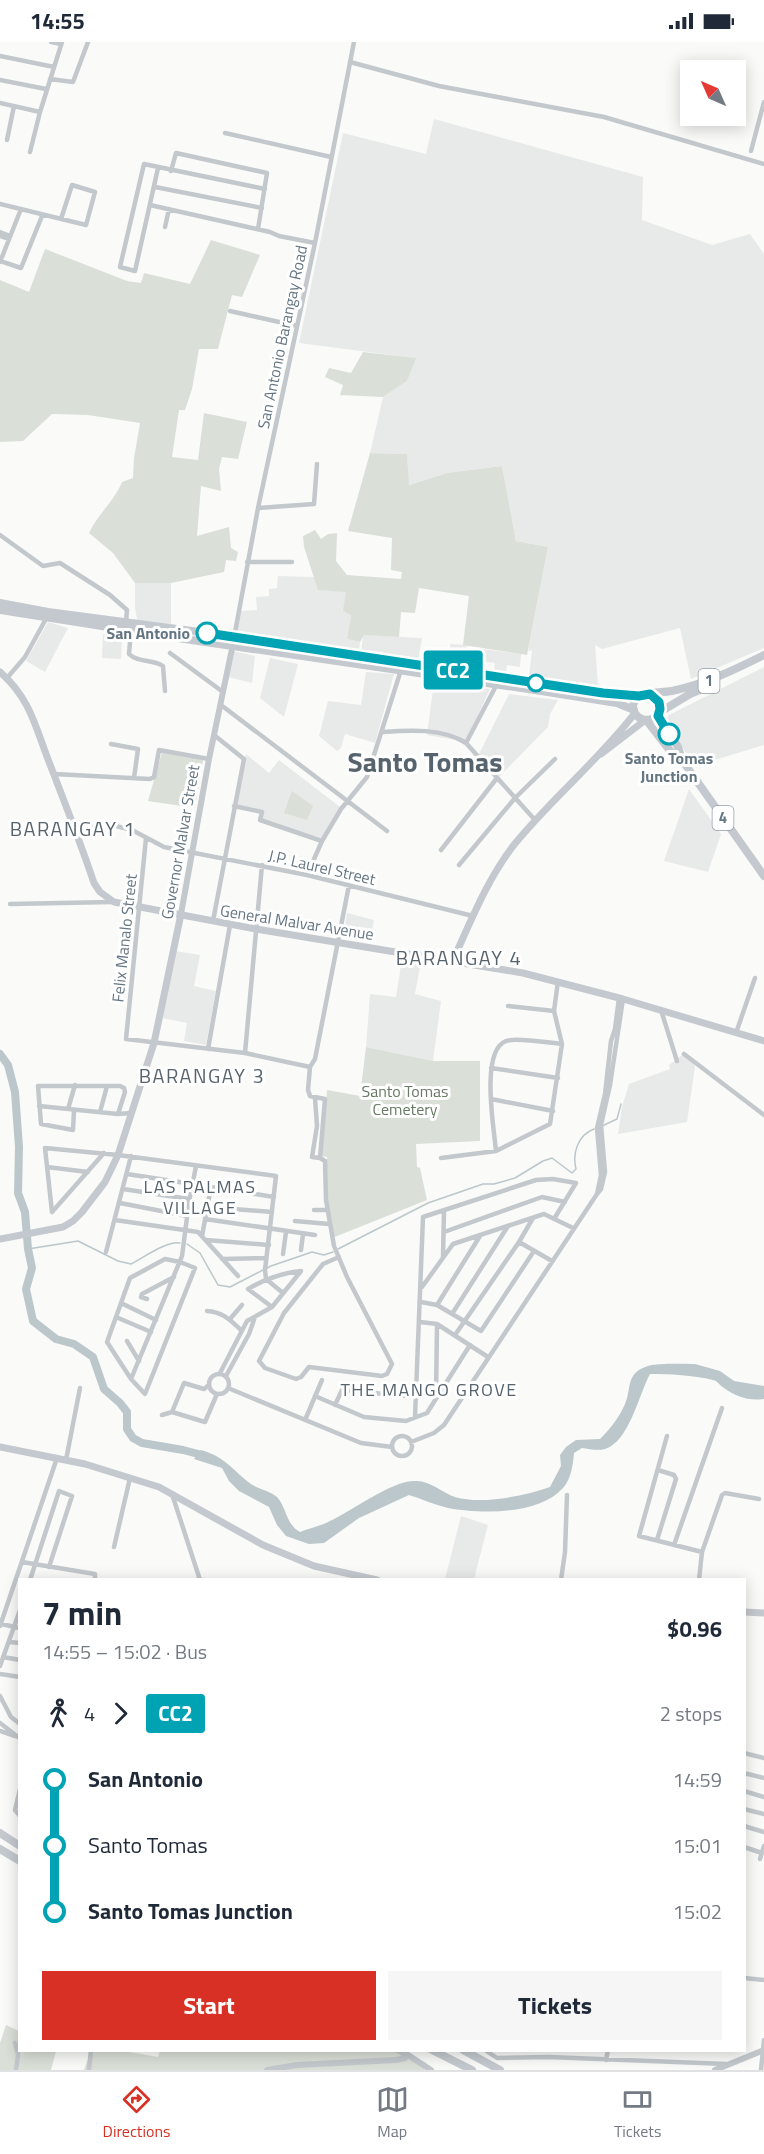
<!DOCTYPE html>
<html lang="en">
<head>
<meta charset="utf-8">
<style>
	body { margin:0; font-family:"Titillium Web",sans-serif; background:#f6f6f7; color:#1f2937; height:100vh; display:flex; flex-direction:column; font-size:22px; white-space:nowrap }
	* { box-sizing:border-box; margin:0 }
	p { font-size:20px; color:#747a83 }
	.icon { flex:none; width:33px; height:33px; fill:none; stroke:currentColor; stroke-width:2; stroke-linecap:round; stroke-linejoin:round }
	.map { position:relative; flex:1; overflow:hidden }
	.sheet { position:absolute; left:18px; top:1536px; width:728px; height:474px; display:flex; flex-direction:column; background:#fff; border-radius:0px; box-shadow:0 3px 15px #0003 }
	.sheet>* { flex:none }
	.badge { padding:0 12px; border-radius:4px; font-size:21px; line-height:39px }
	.needle { width:39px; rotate:315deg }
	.fabs { position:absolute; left:680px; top:18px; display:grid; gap:12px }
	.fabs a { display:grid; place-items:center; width:66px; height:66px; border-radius:0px; background:#fff; box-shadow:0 3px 15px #0003; font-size:30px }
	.map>.badge { position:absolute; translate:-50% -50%; box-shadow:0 0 0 3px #fff }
	.legs { display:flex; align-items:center; gap:9px; height:66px; padding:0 24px; font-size:20px }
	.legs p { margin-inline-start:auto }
	.overview { display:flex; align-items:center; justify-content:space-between; height:102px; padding:0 24px }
	h1 { font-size:33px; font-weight:700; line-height:45px }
	.cta { display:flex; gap:12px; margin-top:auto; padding:12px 24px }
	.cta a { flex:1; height:69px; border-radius:0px; background:#d93025; color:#fff; font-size:24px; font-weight:700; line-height:69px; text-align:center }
	.cta a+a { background:#f6f6f7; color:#1f2937 }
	ul { padding:0 24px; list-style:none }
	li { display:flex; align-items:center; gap:21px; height:66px; font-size:22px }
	li i { display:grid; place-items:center; width:9px; height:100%; margin:0 8px; background:currentColor }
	li i::after { content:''; width:15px; height:15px; margin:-8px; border:4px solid; border-radius:50%; background:#fff }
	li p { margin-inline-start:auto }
	li:first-child i { background:linear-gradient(#0000 50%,currentColor 0) }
	li:last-child i { background:linear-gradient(currentColor 50%,#0000 0) }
	.status { display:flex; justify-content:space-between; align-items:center; height:42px; padding:0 30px; background:#fff; direction:ltr }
	.status svg { height:16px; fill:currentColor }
	.tab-bar { display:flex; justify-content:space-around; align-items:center; height:84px; border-top:2px solid #e0e1e3; background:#fff; font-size:16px; color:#747a83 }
	.tab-bar a { display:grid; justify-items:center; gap:3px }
	.tab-bar .current { color:#d93025 }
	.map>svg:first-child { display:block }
	.built { fill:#e8e9e9 }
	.green { fill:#dadfd7 }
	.water { fill:#bbc7cb }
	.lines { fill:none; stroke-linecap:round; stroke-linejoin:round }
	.stream { stroke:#bbc7cb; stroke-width:1.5 }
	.river { stroke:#bbc7cb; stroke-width:8 }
	.minor { stroke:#c3c8cc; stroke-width:4.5 }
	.tertiary { stroke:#c3c8cc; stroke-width:6 }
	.secondary { stroke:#c3c9ce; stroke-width:7 }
	.trunk { stroke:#c3c9ce; stroke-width:8 }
	.motorway { stroke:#c3c9ce; stroke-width:8 }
	.line-1-casing { stroke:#fff; stroke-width:14 }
	.line-1 { stroke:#00a3b4; stroke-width:9 }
	.stop-1-dot { fill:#fff; stroke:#00a3b4; stroke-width:3 }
	.labels { text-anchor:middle; stroke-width:6; stroke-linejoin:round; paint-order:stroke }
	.shield { fill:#fff; stroke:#939fa8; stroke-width:1.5 }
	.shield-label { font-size:15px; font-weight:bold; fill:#657683 }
	.street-label { font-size:16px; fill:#657683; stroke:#fff }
	.stop-label { font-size:16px; font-weight:bold; fill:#657683; stroke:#fff; text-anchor:end }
	.park-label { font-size:16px; fill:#687a64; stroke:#fff }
	.neighbourhood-label { font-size:18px; letter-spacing:1.5px; fill:#57646e; stroke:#fff }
	.quarter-label { font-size:20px; letter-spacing:1.5px; fill:#57646e; stroke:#fff }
	.town-label { font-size:28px; font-weight:bold; fill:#57646e; stroke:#fff }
</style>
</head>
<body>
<div class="status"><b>14:55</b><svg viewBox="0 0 49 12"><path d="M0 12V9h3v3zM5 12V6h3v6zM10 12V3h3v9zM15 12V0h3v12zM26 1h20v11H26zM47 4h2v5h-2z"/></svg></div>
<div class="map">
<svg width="764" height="2028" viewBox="0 0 764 2028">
	<rect width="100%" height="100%" fill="#fafaf8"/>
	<path class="built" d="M434,77L643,135L642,178L712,203L750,192L764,212V606L691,637L680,586L602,607L595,603L598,643L529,634L532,608L528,609L548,505L516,499L502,424L447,431L408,443L407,412L370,411L383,355L407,339L415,316L299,301L343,91L426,112Z
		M278,534L315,535L318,548L346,549L351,573L347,597L360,600L359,611L236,592L240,569L257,568L256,555L269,554V547L277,546Z
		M135,541H171V584L138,582L135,566Z
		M48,580L68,586L45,630L26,619Z
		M103,592L122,593L121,617L102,616Z
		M363,593L422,596L418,619L361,612Z
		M450,602L467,603L465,625L452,624Z
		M475,606L521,612L520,625L507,623L506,631L494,630L495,621L474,618Z
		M233,609L255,614L252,641L228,635Z
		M270,616L298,622L284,675L260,656Z
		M764,625V703L695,724L665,680L669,673Z
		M366,630L394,632L375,701L345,692L341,706L337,709L319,694L328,659L361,663Z
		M434,640L490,647L466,700L427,693Z
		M509,652L558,658L550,672L548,685L498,736L478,714Z
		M246,712L269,731L279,718L340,765L322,796L261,778L262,770L235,764Z
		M689,747L721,792L708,830L664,819Z
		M347,871L374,878L370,900L343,896Z
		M175,909L200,913L194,944L216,949L206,1003L184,999L187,981L162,976Z
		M402,917L421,919L415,952L441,959L433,1019L366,1005L370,952L396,955Z
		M682,1013L694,1022L695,1025L687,1080L618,1092L622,1065L629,1042L670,1027L669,1023Z
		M461,1474L488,1483L474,1537H445Z"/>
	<path class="green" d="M211,198L260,213L242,255L232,253L218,307H199L192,347L185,368H179L172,415L198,418L204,371L247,380L238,417L222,415L219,427L221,449L201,444L197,494L229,485L231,506L238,510L236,519L226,518L224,530L171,541H135L113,511L89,491C98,472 115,458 122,440L133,436L134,416L140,381L88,373L52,372L23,399L0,400V238L29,250L45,207L127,239L141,241L144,231L190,242Z
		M363,310L416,316L407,339L383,355L340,353L343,343L325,335L329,326L351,331Z
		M370,411L407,412L409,443L447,431L502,424L516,499L548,505L527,613L463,603L469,554L419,546L415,571L401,570L399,595L364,593L360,600L347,597L351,573L343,569L346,550L318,548L304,505L303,494L315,488L321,497L328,492L337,491L336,519L347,533L401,537L402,530L391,528L392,496L348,489Z
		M162,710L203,718L195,766L148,759Z
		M292,749L313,764L307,778L284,771Z
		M366,1005L433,1019H480V1099L416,1102L417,1125L420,1126L427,1158L332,1196L327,1168V1115L319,1114L324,1087L327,1048L360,1054Z
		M6,1983L19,1989L20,2008L56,2009L51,2028H0V2001Z
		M91,2008L124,2009L158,2015L160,2008H399L426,2023L424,2028H84Z"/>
	<path class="water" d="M695,1322L720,1329L734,1339L764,1344V1357C748,1359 737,1355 724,1346C719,1343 718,1339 713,1338C692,1333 671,1332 650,1332C639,1352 629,1400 605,1407C598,1409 589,1407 582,1406L574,1411C573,1423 571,1437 563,1446C539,1473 481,1472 448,1466C435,1463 422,1457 409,1453L359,1476L324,1501L309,1502L286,1494L277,1483L269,1465L239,1449L229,1439L222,1426L194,1417L201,1408C226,1415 232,1428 251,1442C259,1447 270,1449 277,1455C287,1466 286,1483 300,1490C310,1486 321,1484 330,1479C352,1469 393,1437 417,1439C430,1439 443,1451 455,1455C482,1463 524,1454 550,1445L561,1424L560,1413L566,1405L576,1398L600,1397C610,1387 619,1376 625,1362C632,1346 625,1331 648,1324C658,1321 683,1322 695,1322Z"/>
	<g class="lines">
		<path class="stream" d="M602,1084L617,1077L621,1062
			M187,1202L200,1211L218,1243L230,1245L271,1224L312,1210L324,1213L333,1210
			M28,1207L78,1199L118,1219L131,1222C143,1216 168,1198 180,1201
			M338,1207L428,1161L483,1142H494L515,1136L543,1119L552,1116L572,1131L576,1127C572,1111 578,1093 594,1087"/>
		<path class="river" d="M0,1012L8,1023L15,1050L19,1105L18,1151L25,1170L28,1207L32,1226L26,1247L33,1279L56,1297L74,1302L93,1315L104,1347L120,1361L127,1370V1387L133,1396L142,1401L183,1408L206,1414"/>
		<path class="minor" d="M51,0L61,2
			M0,14L54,25
			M350,20L439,44L604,75L764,122
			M50,37L73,40L88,0
			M0,38L46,47
			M0,61L40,70
			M225,91L331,115
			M7,98L14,64
			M751,109L764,60
			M30,110L40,70L62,0
			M158,126L135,229L120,225L144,122L265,147
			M171,129L176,111L267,131L258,187
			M155,145L262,166
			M0,162L86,183L95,150L72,143L61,177
			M150,163L270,190L279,194L315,201
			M165,185L169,167
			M0,190L10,194
			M0,194L9,197
			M0,219L21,226L42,174
			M0,220L21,167
			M230,269L297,284
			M258,466L314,462L317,422
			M0,493L43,524L60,521L110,553L127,568L126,580
			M247,520H292
			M131,589L129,612C138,621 153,617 163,624L165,649
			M234,596L258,466L315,201L354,0
			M170,611L223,650
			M7,636L25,615L47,575
			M497,642L466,701L535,778
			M221,663L387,789
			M383,690C409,688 443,686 466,701
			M111,702L138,707L134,736
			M54,732L150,737L154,735L159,708L209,717
			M234,764L262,770L260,778L322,799
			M74,784H116L132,788L164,805L307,833L473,874
			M146,796L126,997L245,1011L310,1025L315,1017L349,843
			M441,808L497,736
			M459,823L515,756L555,717
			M307,833L322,799L341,767L367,735L401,628
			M10,862L112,860
			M213,879L244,717L214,693
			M619,956L615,987L611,999L605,1052L597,1086L601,1133L597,1152L601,1147L605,1130L601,1083L610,1043L623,957
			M508,964L554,969
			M661,968L677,1019
			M736,991L755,936
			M208,1007L230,883
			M245,1011L262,823
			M684,1012L764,1073
			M310,1025L308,1048L310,1054L325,1057L320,1116L325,1119L326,1158L334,1204L347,1235L392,1322L387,1332L382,1334L309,1325L301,1335L296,1337L265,1326L259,1319L284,1271L323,1222L339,1215
			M491,1026L558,1036
			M315,1056L317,1084L312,1115L320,1116
			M491,1057L553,1069
			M39,1064L118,1072L131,1071
			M68,1067L75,1043
			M74,1068L73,1088L41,1082L38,1044H120L124,1046L125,1050L118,1072
			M100,1070L107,1044
			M496,1109C494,1086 480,1009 506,999C517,995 548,1001 562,1002
			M104,1111L52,1170L45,1106L118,1113L276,1134L265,1228L266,1237L283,1251
			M441,1116L496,1109L550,1082L562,1002L554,969L558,939
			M47,1125L88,1130
			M127,1132L192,1142
			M123,1147L189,1157
			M120,1161L187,1174
			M207,1165L272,1170
			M314,1168H327
			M205,1177L315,1193
			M115,1178L198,1190L238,1234
			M295,1179L329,1182
			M444,1190L542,1155L565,1160
			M202,1194L211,1145L274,1155
			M206,1198L269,1203
			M519,1200L533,1176
			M301,1208L303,1192
			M106,1210L131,1114
			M283,1212L286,1190
			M443,1215L444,1168
			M165,1217L180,1220L195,1226L145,1352L131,1337L107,1300L130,1236Z
			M222,1217L266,1216
			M301,1229L272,1265L248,1247C265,1237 281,1231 301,1229Z
			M422,1245L453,1202L544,1172L573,1186
			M147,1257L141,1255L142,1252L174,1235
			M421,1260L437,1263L481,1289L534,1209
			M121,1261L156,1278
			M437,1263L480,1194
			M207,1269C223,1270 230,1278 241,1288
			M452,1272L508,1184
			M116,1275L151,1290
			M230,1277L242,1263
			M420,1280L437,1282L488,1315
			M455,1293L519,1200L552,1219
			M127,1299L139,1319
			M220,1331L247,1279L272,1265
			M209 1342a10 10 0 1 1 20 0a10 10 0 1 1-20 0Z
			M226,1334L249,1292L255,1275
			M131,1337L182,1214L189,1160L196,1124
			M228,1346L361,1401L392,1405
			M315,1354L364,1375L406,1379L427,1371L470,1303
			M436,1356L437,1282
			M335,1363L342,1348L416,1355
			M172,1370L205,1380L217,1352
			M162,1373L172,1370L184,1341L204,1347L209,1343
			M415,1375L423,1175L536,1138L553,1137L576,1141L554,1177
			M305,1378L322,1338
			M667,1394L639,1494L702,1510L699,1538
			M392 1404a10 10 0 1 1 20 0a10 10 0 1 1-20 0Z
			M411,1400L434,1391L444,1383L597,1152
			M66,1418L80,1346
			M172,1452L200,1538
			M657,1498L676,1437L674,1433L658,1428
			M674,1503L722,1366
			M114,1505L130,1436
			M702,1510L722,1453L725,1451L759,1457
			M22,1520L95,1532V1538
			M30,1538L59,1449L72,1454L49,1525
			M561,1538L565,1510L567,1453
			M1,1582L20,1586
			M0,1584L57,1416
			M9,1600L20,1601
			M3,1615L20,1618
			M0,1624L20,1568
			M0,1632L20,1635
			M0,1654L11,1675L20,1682
			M0,1681L18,1695
			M0,1689L15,1694
			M744,1711L764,1716
			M744,1731L764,1736
			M20,1747L15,1768L20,1774
			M744,1749L764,1755
			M744,1767L764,1772
			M744,1784L764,1790
			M744,1805L762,1811
			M760,1817L764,1804
			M744,1936L764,1938
			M15,2001L18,2013L16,2028
			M485,2008L497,2016L548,2015L726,2022
			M606,2018L608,2008
			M89,2028L91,2008
			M761,2028L764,1998"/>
		<path class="tertiary" d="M181,872L209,717L233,602
			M397,2008L408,2013
			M267,2028L297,2023L396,2018L405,2016L408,2013L431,2028
			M715,2028L764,2008"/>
		<path class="secondary" d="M0,630C32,658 36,688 51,725C66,764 81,802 94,841L100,850L114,860L256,887L523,931L623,957L764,999
			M601,712L644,679
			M453,918C471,879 487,838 513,804C551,757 598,719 635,671
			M0,1197L63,1185L73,1179L82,1170L105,1140L118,1113L154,1001L181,872
			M0,1405L85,1422L159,1445L263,1503L314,1524L377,1538
			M744,1570L764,1571"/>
		<path class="trunk" d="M0,561L48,570L207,591L603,651L639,654
			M0,568L178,596L535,648L617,661L634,668
			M650,652L658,658L660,669L654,676C638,684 625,664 639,654C647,649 662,651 672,649C705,642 734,628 764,613
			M660,670L690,652L714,642
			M658,674L678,705L682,718L764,834
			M647,679L671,710L682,718"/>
		<path class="motorway" d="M0,1791L20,1804
			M0,1807L20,1819
			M432,2008L472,2028
			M463,2008L500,2028"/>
	</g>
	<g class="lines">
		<g class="line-1-casing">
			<path id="line-1" d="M207,591L603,651L639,654L650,652L659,660L660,667L658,674L669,692"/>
		</g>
		<use href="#line-1" class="line-1"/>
	</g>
	<g class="stop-1-dot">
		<circle cx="207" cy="591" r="10"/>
		<circle cx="536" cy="641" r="8"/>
		<circle cx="669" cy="692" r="10"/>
	</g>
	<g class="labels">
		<g class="shield">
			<rect x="698.5" y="627" width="21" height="24" rx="4.5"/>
			<rect x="712.5" y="764" width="21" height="24" rx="4.5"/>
		</g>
		<g class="shield-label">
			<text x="709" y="644">1</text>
			<text x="723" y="781">4</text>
		</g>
		<g class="street-label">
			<text transform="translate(282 295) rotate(-78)" y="6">San Antonio Barangay Road</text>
			<text transform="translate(180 800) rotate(-80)" y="6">Governor Malvar Street</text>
			<text transform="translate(322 825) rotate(13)" y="6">J.P. Laurel Street</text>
			<text transform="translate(297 880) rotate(9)" y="6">General Malvar Avenue</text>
			<text transform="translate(124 896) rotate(-84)" y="6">Felix Manalo Street</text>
		</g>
		<g class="stop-label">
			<text x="190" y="597">San Antonio</text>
			<text x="669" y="722" text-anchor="middle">Santo Tomas<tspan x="669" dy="18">Junction</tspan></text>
		</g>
		<g class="park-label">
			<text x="405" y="1055">Santo Tomas<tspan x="405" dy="18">Cemetery</tspan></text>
		</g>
		<g class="neighbourhood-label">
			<text x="200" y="1151">LAS PALMAS<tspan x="200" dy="21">VILLAGE</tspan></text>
			<text x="429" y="1354">THE MANGO GROVE</text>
		</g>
		<g class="quarter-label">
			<text x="73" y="794">BARANGAY 1</text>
			<text x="459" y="923">BARANGAY 4</text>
			<text x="202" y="1041">BARANGAY 3</text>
		</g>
		<g class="town-label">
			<text x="425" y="730">Santo Tomas</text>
		</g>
	</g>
</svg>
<div class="fabs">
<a><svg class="needle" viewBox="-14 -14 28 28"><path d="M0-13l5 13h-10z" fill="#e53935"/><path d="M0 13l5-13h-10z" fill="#747a83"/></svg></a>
</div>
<b class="badge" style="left:453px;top:628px;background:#00a3b4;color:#fff">CC2</b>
<section class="sheet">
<div class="overview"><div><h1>7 min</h1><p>14:55 – 15:02 · Bus</p></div><b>$0.96</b></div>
<div class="legs"><svg class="icon" aria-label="walk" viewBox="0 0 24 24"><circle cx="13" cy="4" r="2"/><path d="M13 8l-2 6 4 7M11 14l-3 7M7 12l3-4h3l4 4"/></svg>4<svg class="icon" aria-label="forward" viewBox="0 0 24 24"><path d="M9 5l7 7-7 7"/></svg><b class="badge" style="background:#00a3b4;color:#fff">CC2</b><p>2 stops</p></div>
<ul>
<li><i style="color:#00a3b4"></i><b>San Antonio</b><p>14:59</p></li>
<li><i style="color:#00a3b4"></i><span>Santo Tomas</span><p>15:01</p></li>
<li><i style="color:#00a3b4"></i><b>Santo Tomas Junction</b><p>15:02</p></li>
</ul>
<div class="cta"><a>Start</a><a>Tickets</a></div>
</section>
</div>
<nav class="tab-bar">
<a class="current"><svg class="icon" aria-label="directions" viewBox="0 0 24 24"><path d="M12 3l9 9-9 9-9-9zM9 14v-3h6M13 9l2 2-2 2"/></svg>Directions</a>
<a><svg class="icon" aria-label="map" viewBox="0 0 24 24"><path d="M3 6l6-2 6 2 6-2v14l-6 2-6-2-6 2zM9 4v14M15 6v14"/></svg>Map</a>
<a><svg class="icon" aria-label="tickets" viewBox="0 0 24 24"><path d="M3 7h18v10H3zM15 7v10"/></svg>Tickets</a>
</nav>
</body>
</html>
